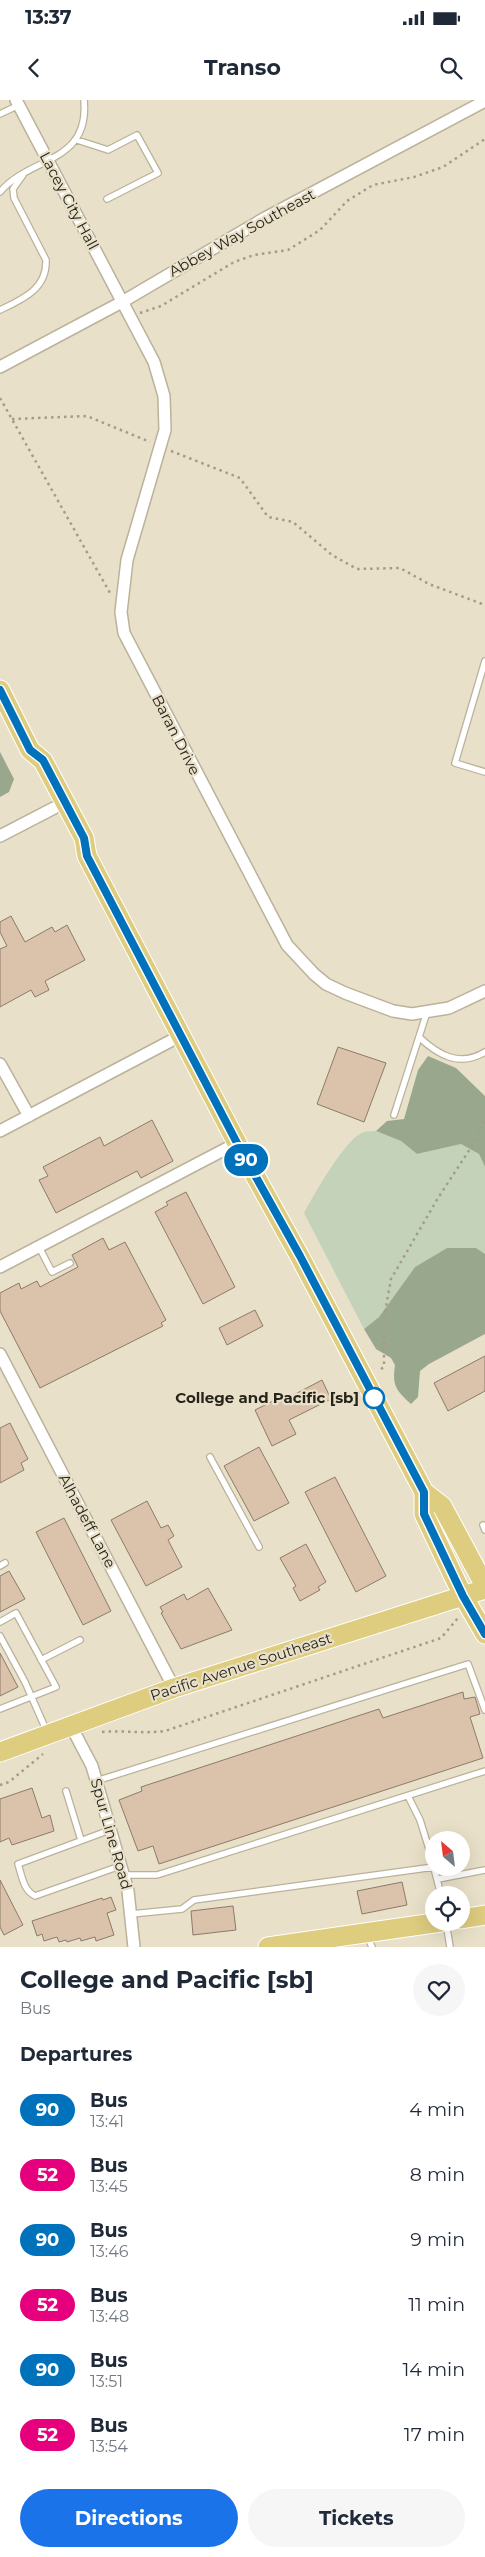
<!DOCTYPE html>
<html lang="en">
<head>
<meta charset="utf-8">
<style>
	body { margin:0; font-family:Montserrat,sans-serif; background:#f6f6f7; color:#1f2937; height:100vh; display:flex; flex-direction:column; font-size:19px; white-space:nowrap }
	* { box-sizing:border-box; margin:0 }
	p { font-size:16px; color:#747a83 }
	.icon { flex:none; width:28px; height:28px; fill:none; stroke:currentColor; stroke-width:2; stroke-linecap:round; stroke-linejoin:round }
	.map { position:relative; height:1847px; overflow:hidden }
	.panel { display:flex; flex-direction:column; background:#fff; flex:1 }
	.panel>* { flex:none }
	.badge { padding:0 10px; border-radius:16px; font-size:18px; line-height:32px }
	.needle { width:32px; rotate:332deg }
	.controls { position:absolute; left:425px; top:1731px; display:grid; gap:10px }
	.controls a { display:grid; place-items:center; width:45px; height:45px; border-radius:50%; background:#fff; box-shadow:0 5px 20px #0002; font-size:25px }
	.map>.badge { position:absolute; translate:-50% -50%; box-shadow:0 0 0 2px #fff }
	h2 { padding:0 20px; font-size:19px; line-height:45px }
	.round { display:grid; place-items:center; flex:none; width:52px; height:52px; border-radius:26px; background:#f6f6f7 }
	.summary { display:flex; align-items:center; justify-content:space-between; height:85px; padding:0 20px }
	h1 { font-size:24px; font-weight:700; line-height:38px }
	.action { display:flex; gap:10px; margin-top:auto; padding:10px 20px }
	.action a { flex:1; height:58px; border-radius:30px; background:#1a73e8; color:#fff; font-size:20px; font-weight:700; line-height:58px; text-align:center }
	.action a+a { background:#f6f6f7; color:#1f2937 }
	ul { padding:0; list-style:none }
	li { display:flex; align-items:center; gap:15px; height:65px; padding:0 20px }
	li div { flex:1 }
	li b { display:block; font-size:19px }
	li em { font-style:normal }
	li .badge { min-width:55px; font-weight:700; text-align:center }
	.status { display:flex; justify-content:space-between; align-items:center; height:35px; padding:0 25px; background:#fff; direction:ltr }
	.status svg { height:14px; fill:currentColor }
	header { display:flex; justify-content:space-between; align-items:center; height:65px; padding:0 20px; background:#fff; font-size:22px; font-weight:700 }
	.map>svg:first-child { display:block }
	.green { fill:#c4d2b9 }
	.forest { fill:#99a88d }
	.building { fill:#dac2ab; stroke:#8c7b6a }
	.lines { fill:none; stroke-linecap:round; stroke-linejoin:round }
	.lane-casing { stroke:#bab29b; stroke-width:8 }
	.street-casing { stroke:#bab29b; stroke-width:14 }
	.primary-casing { stroke:#fff; stroke-width:21 }
	.path { stroke:#a39c8a; stroke-width:2.5; stroke-dasharray:2.5 4; stroke-linecap:butt }
	.lane { stroke:#fff; stroke-width:5.5 }
	.street { stroke:#fff; stroke-width:11 }
	.primary { stroke:#decc7f; stroke-width:19 }
	.line-casing { stroke:#fff; stroke-width:11 }
	.line { stroke:#0072bc; stroke-width:8 }
	.stop-dot { fill:#fff; stroke:#0072bc; stroke-width:2.5 }
	.labels { text-anchor:middle; stroke-width:4.5; stroke-linejoin:round; paint-order:stroke }
	.street-label { font-size:15px; fill:#26231a; stroke:#e9e0c9 }
	.stop-label { font-size:15px; font-weight:bold; fill:#26231a; stroke:#e9e0c9; text-anchor:end }
</style>
</head>
<body>
<div class="status"><b>13:37</b><svg viewBox="0 0 49 12"><path d="M0 12V9h3v3zM5 12V6h3v6zM10 12V3h3v9zM15 12V0h3v12zM26 1h20v11H26zM47 4h2v5h-2z"/></svg></div>
<header><svg class="icon" aria-label="back" viewBox="0 0 24 24"><path d="M15 5l-7 7 7 7"/></svg>Transo<svg class="icon" aria-label="search" viewBox="0 0 24 24"><circle cx="10" cy="10" r="6"/><path d="M15 15l6 6"/></svg></header>
<div class="map">
<svg width="485" height="1847" viewBox="0 0 485 1847">
	<rect width="100%" height="100%" fill="#e9e0c9"/>
	<path class="green" d="M376,1031L401,1041L417,1054L461,1044L479,1054L485,1067V1154L475,1148H447L415,1167L379,1217L364,1229L304,1113C314,1095 346,1037 364,1032C368,1031 373,1031 376,1031Z"/>
	<path class="forest" d="M0,652L14,679L9,692L0,697Z
		M428,956L456,968L485,996V1067L479,1054L461,1044L417,1054L401,1041L376,1031L387,1021L404,1019L418,970Z
		M447,1148H476L485,1154V1234L429,1264L420,1271L418,1297L411,1304C396,1290 392,1286 395,1265L391,1258L376,1249L364,1229L379,1217L415,1167Z"/>
	<path class="building" d="M11,816L25,842L52,827L55,832L67,825L85,860L45,881L49,890L35,897L31,890L0,907V849L7,846L0,832V822Z
		M338,947L386,963L364,1022L317,1004Z
		M152,1020L173,1061L141,1078L137,1071L56,1113L39,1080L48,1076L43,1067L100,1037L104,1046Z
		M186,1092L235,1187L203,1204L155,1112L168,1105L166,1102Z
		M103,1138L109,1150L125,1142L166,1220L161,1223L163,1226L40,1288L0,1211V1193L19,1183L21,1189L37,1181L40,1187L78,1167L72,1155Z
		M255,1210L263,1226L227,1245L219,1228Z
		M485,1256V1291L448,1311L434,1283Z
		M322,1280L331,1299L289,1320L296,1334L272,1346L255,1310L279,1298L280,1302Z
		M10,1323L28,1359L21,1363L24,1370L0,1383V1328Z
		M259,1347L289,1403L254,1421L224,1366Z
		M335,1377L386,1476L356,1492L305,1392Z
		M147,1401L161,1428L168,1425L174,1436L168,1440L182,1467L146,1486L111,1420Z
		M64,1418L111,1511L83,1525L36,1432Z
		M306,1444L326,1482L318,1487L320,1490L300,1501L293,1488L296,1486L280,1458Z
		M9,1471L25,1499L0,1512V1476Z
		M208,1488L232,1530L181,1549L161,1513L163,1512L160,1507L184,1494L187,1500Z
		M0,1553L18,1587L0,1596Z
		M463,1592L464,1599L475,1597L480,1614L470,1617L483,1658L159,1764L153,1746L138,1751L119,1700L142,1691L141,1687L379,1609L383,1618Z
		M32,1688L42,1718L50,1715L54,1731L12,1745L9,1738L0,1742V1699Z
		M0,1780L23,1825L4,1835L0,1827Z
		M402,1782L407,1805L362,1814L357,1791Z
		M111,1797L116,1810L107,1813L114,1835L96,1841L95,1837L81,1841L80,1838L67,1842L66,1840L59,1842L57,1837L44,1841L42,1834L37,1836L32,1821L102,1798L103,1800Z
		M233,1806L236,1830L193,1835L191,1811Z"/>
	<g class="lines">
		<g class="lane-casing">
			<path id="lane" d="M0,14L19,5
				M77,40L108,50L137,35L158,73L107,99
				M0,92C30,56 90,64 84,0
				M0,210C23,199 47,189 46,160L14,98L13,89L23,75
				M485,561L455,663L485,672
				M419,937C439,956 460,967 485,952
				M394,1015L427,912
				M39,1147L52,1172L70,1163
				M210,1357L259,1447
				M483,1425L485,1430
				M0,1466L5,1463
				M0,1522L16,1513L56,1587L0,1609
				M0,1536L25,1582L47,1632
				M41,1560L80,1540
				M96,1681L468,1564L485,1610
				M66,1691L81,1740
				M408,1696L420,1720L434,1765
				M110,1730L18,1764C22,1776 23,1790 35,1796L120,1766
				M434,1768L441,1795
				M123,1775H157L485,1671
				M438,1779L485,1770
				M131,1814L182,1809L194,1800L434,1767
				M446,1822L450,1847
				M367,1836L372,1847"/>
		</g>
		<g class="street-casing">
			<path id="street" d="M16,0L154,262L164,296L165,330L127,460L121,512L124,533L287,845L314,874L326,884L345,893L393,911L412,914L449,908L485,891
				M0,267L122,202L265,118L485,1
				M0,736L54,708
				M0,964L29,1016
				M0,1031L180,936
				M0,1167L237,1043
				M0,1254L174,1588
				M71,1626L92,1666L128,1791L134,1847"/>
		</g>
		<g class="primary-casing">
			<path id="primary" d="M0,590L30,650L43,661L84,738L87,756L237,1043L300,1157L424,1392L442,1406L485,1486
				M424,1392V1414L463,1496L485,1534
				M0,1652L174,1588L485,1489
				M461,1819L485,1815
				M268,1847L441,1822"/>
		</g>
		<path class="path" d="M140,213L161,206L234,162L254,155L288,150L320,130L347,101L373,85L414,77L443,67L485,39
			M0,298L110,493
			M12,319L87,316L150,342
			M171,351L240,378L268,417L293,422L332,455L357,469L400,468L429,484L485,505
			M381,1269L384,1267V1218L391,1179L438,1098L470,1049L485,1020
			M102,1632C124,1630 143,1634 165,1631L441,1538L458,1518
			M0,1685L9,1682L43,1654"/>
		<use href="#lane" class="lane"/>
		<use href="#street" class="street"/>
		<use href="#primary" class="primary"/>
	</g>
	<g class="lines">
		<g class="line-casing">
			<path id="line" d="M0,590L30,650L43,660L84,738L87,756L237,1043L300,1156L424,1392V1414L463,1496L485,1534"/>
		</g>
		<use href="#line" class="line"/>
	</g>
	<circle class="stop-dot" cx="374" cy="1298" r="10"/>
	<g class="labels">
		<g class="street-label">
			<text transform="translate(69 101) rotate(62)" y="5">Lacey City Hall</text>
			<text transform="translate(242 133) rotate(-29)" y="5">Abbey Way Southeast</text>
			<text transform="translate(176 635) rotate(63)" y="5">Baran Drive</text>
			<text transform="translate(87 1421) rotate(62)" y="5">Alhadeff Lane</text>
			<text transform="translate(241 1567) rotate(-18)" y="5">Pacific Avenue Southeast</text>
			<text transform="translate(111 1734) rotate(74)" y="5">Spur Line Road</text>
		</g>
		<g class="stop-label">
			<text x="359" y="1303">College and Pacific [sb]</text>
		</g>
	</g>
</svg>
<div class="controls">
<a><svg class="needle" viewBox="-14 -14 28 28"><path d="M0-13l5 13h-10z" fill="#e53935"/><path d="M0 13l5-13h-10z" fill="#747a83"/></svg></a>
<a><svg class="icon" aria-label="locate" viewBox="0 0 24 24"><circle cx="12" cy="12" r="6"/><path d="M12 2v4M12 18v4M2 12h4M18 12h4"/></svg></a>
</div>
<b class="badge" style="left:246px;top:1060px;background:#0072bc;color:#fff">90</b>
</div>
<section class="panel">
<div class="summary"><div><h1>College and Pacific [sb]</h1><p>Bus</p></div><a class="round"><svg class="icon" aria-label="heart" viewBox="0 0 24 24"><path d="M12 20l-8-8c-3-5 5-10 8-4 3-6 11-1 8 4z"/></svg></a></div>
<h2>Departures</h2>
<ul>
<li><span class="badge" style="background:#0072bc;color:#fff">90</span><div><b>Bus</b><p>13:41</p></div><em>4 min</em></li>
<li><span class="badge" style="background:#e6007e;color:#fff">52</span><div><b>Bus</b><p>13:45</p></div><em>8 min</em></li>
<li><span class="badge" style="background:#0072bc;color:#fff">90</span><div><b>Bus</b><p>13:46</p></div><em>9 min</em></li>
<li><span class="badge" style="background:#e6007e;color:#fff">52</span><div><b>Bus</b><p>13:48</p></div><em>11 min</em></li>
<li><span class="badge" style="background:#0072bc;color:#fff">90</span><div><b>Bus</b><p>13:51</p></div><em>14 min</em></li>
<li><span class="badge" style="background:#e6007e;color:#fff">52</span><div><b>Bus</b><p>13:54</p></div><em>17 min</em></li>
</ul>
<div class="action"><a>Directions</a><a>Tickets</a></div>
</section>
</body>
</html>
